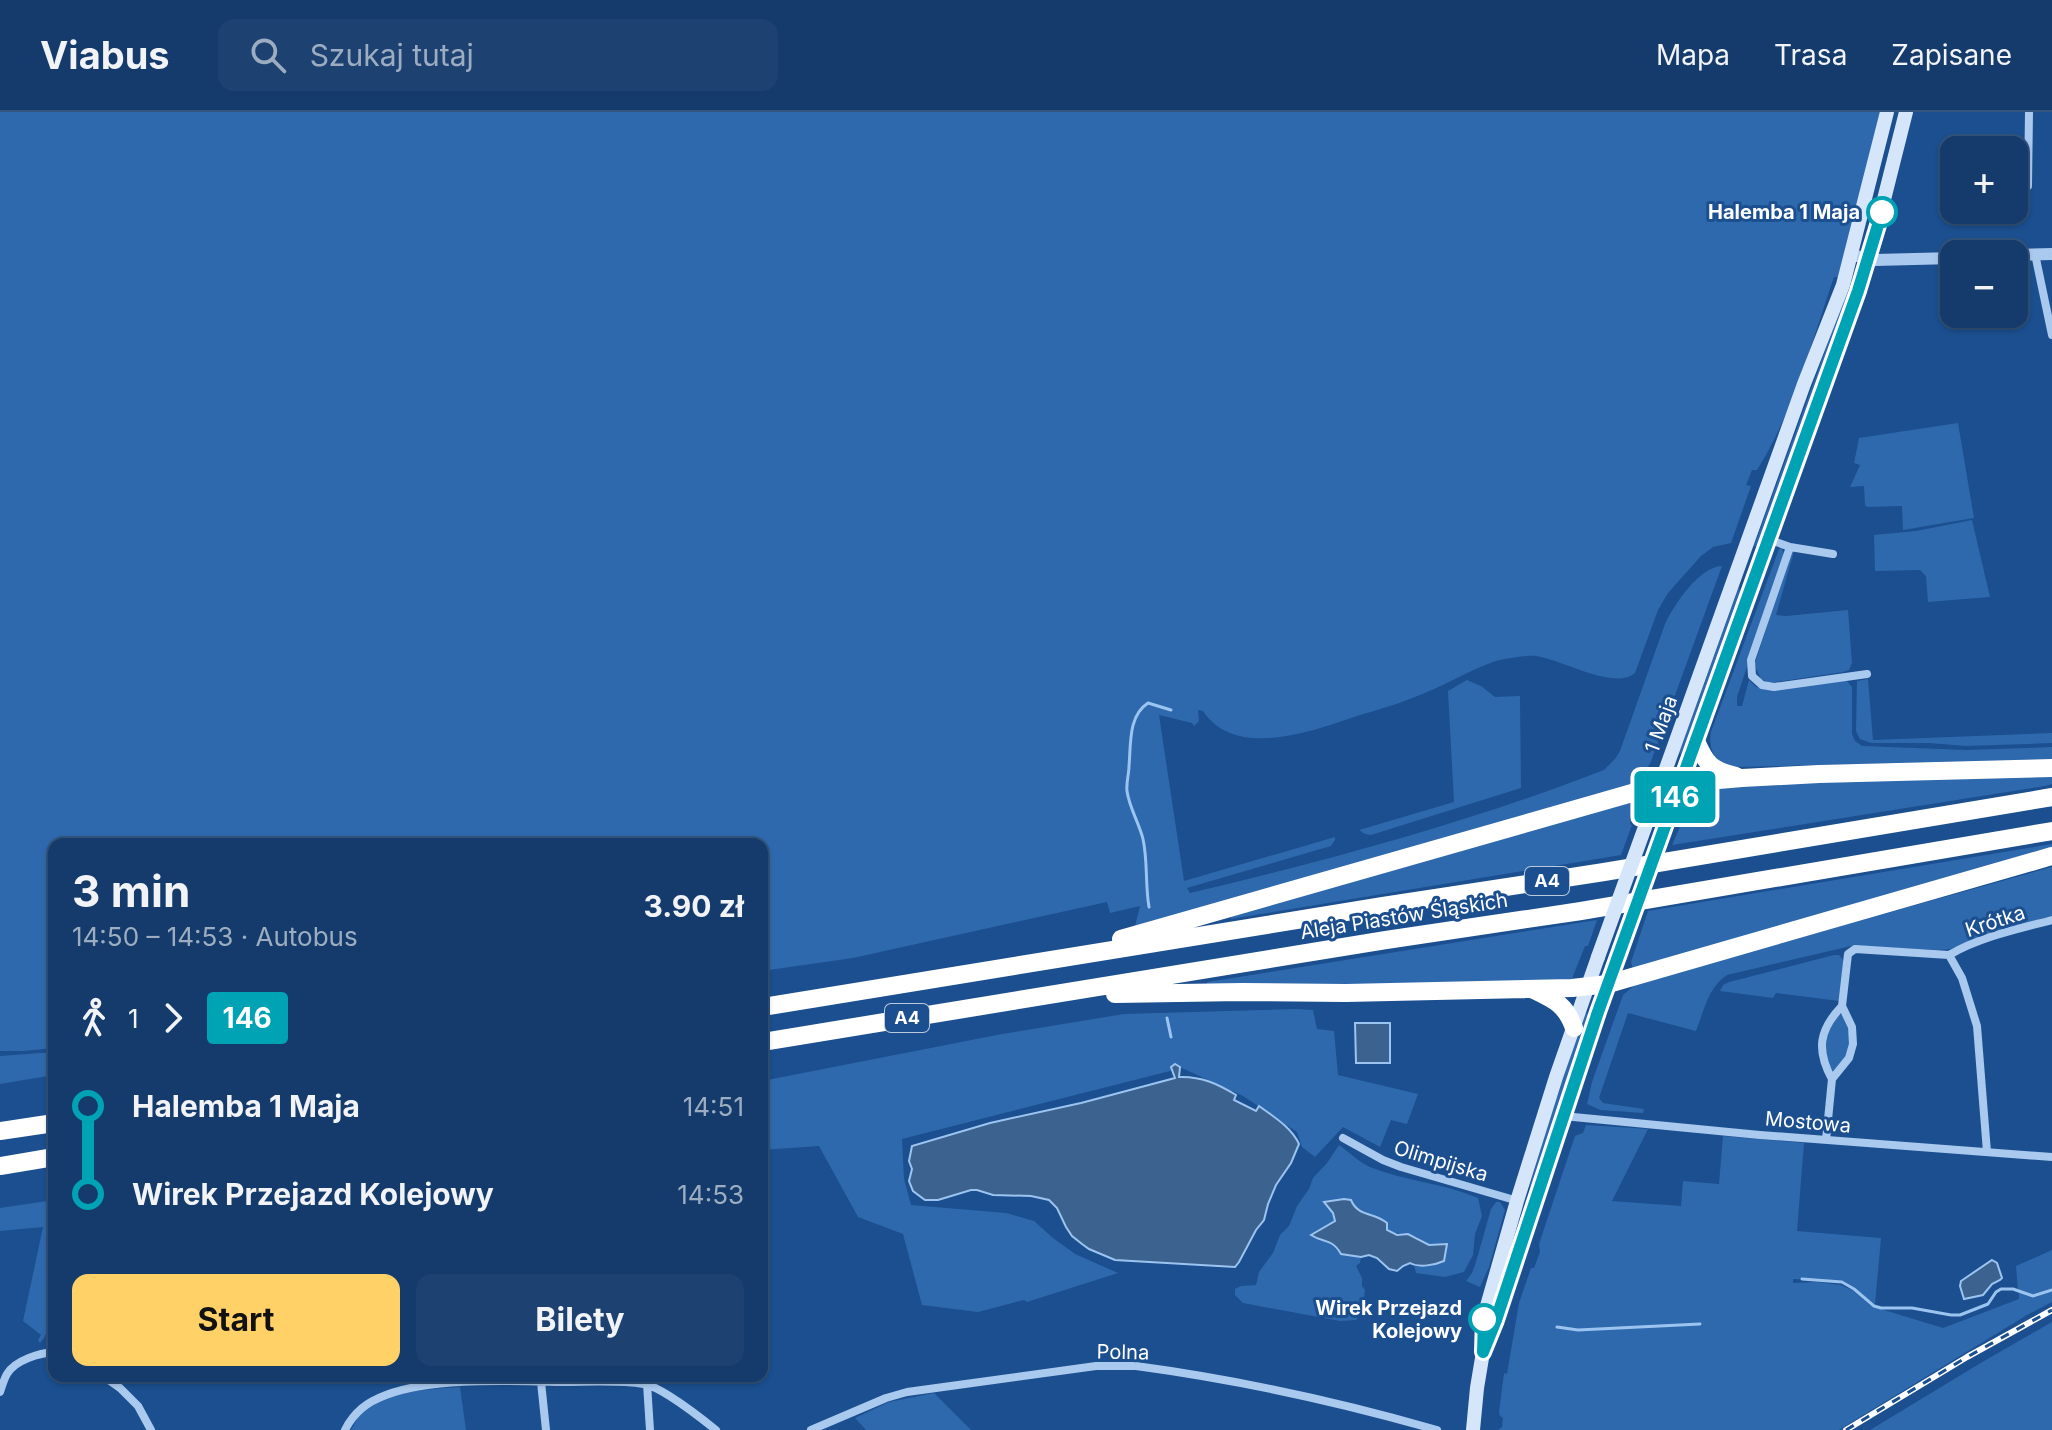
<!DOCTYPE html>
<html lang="pl">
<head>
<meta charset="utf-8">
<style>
	body { margin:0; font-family:Inter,sans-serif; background:#1d4271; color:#f1f3f6; height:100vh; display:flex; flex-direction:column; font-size:30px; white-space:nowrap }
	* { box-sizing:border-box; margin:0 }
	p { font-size:26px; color:#9dadc1 }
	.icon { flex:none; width:44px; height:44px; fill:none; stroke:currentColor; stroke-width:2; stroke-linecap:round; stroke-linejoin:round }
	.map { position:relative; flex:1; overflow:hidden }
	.side { position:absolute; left:48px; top:726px; width:720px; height:544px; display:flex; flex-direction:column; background:#143b6b; border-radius:16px; box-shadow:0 2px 6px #0004,0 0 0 2px #33557e }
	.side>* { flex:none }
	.badge { padding:0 16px; border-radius:6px; font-size:28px; line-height:52px }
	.buttons { position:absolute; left:1940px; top:24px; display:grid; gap:16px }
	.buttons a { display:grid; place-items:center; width:88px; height:88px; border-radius:16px; background:#143b6b; box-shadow:0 2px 6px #0004,0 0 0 2px #33557e; font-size:40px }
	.map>.badge { position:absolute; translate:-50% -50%; box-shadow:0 0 0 4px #fff }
	.legs { display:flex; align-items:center; gap:12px; height:88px; padding:0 24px; font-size:26px }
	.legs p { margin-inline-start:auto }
	.head { display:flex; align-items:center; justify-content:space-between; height:136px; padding:0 24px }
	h1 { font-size:44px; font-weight:700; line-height:60px }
	.button { display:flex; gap:16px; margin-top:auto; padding:16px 24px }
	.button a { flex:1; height:92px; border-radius:16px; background:#ffd166; color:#111; font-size:32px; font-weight:700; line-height:92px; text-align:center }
	.button a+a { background:#1d4271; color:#f1f3f6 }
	ul { padding:0 24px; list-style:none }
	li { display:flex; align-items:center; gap:28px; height:88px; font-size:30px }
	li i { display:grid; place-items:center; width:12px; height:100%; margin:0 10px; background:currentColor }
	li i::after { content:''; width:20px; height:20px; margin:-10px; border:6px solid; border-radius:50%; background:#143b6b }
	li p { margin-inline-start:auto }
	li:first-child i { background:linear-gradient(#0000 50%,currentColor 0) }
	li:last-child i { background:linear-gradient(currentColor 50%,#0000 0) }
	header { display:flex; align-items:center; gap:48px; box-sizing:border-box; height:112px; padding:0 40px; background:#143b6b; border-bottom:2px solid #33557e }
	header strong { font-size:38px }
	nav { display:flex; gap:44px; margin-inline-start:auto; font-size:28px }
	.search { width:560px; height:72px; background:#1d4271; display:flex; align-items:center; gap:20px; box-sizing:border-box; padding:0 28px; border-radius:16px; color:#9dadc1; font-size:30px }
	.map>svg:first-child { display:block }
	.green { fill:#2e69ad }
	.water { fill:#3c6290; stroke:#9cc4f0; stroke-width:2 }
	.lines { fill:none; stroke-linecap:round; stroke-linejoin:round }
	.stream { stroke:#9cc4f0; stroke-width:3 }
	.minor { stroke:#a9c9ee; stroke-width:8 }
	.tertiary { stroke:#a9c9ee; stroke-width:12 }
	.secondary { stroke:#d6e6fa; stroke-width:14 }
	.motorway { stroke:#fff; stroke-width:18 }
	.rail-casing { stroke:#fff; stroke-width:6 }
	.rail { stroke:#1b4f8f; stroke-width:3; stroke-dasharray:9; stroke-linecap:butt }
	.secondary-bridge { stroke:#d6e6fa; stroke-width:14 }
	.line-1-casing { stroke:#fff; stroke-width:18 }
	.line-1 { stroke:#00a3b4; stroke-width:12 }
	.stop-1-dot { fill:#fff; stroke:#00a3b4; stroke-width:4 }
	.labels { text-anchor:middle; stroke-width:6; stroke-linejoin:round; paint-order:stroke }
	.shield { fill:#1b4f8f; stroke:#bbcadd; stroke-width:2 }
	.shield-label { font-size:18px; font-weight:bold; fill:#fff }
	.stop-label { font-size:20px; font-weight:bold; fill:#fff; stroke:#1b4f8f; text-anchor:end }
	.street-label { font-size:20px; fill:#fff; stroke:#1b4f8f }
</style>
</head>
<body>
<header>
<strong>Viabus</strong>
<div class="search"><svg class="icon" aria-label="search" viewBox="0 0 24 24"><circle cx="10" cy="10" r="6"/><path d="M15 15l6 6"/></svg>Szukaj tutaj</div>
<nav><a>Mapa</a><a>Trasa</a><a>Zapisane</a></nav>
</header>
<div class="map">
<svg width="2052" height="1318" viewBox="0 0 2052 1318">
	<rect width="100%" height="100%" fill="#1b4f8f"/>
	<path class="green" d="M0,0H1881L1838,165H1834C1812,229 1793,301 1757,358H1752L1746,373L1751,374L1731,431L1713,435L1701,444L1668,481L1658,498L1635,561C1614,579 1561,547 1536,544C1526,543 1502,547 1493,550C1466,560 1442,575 1415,585C1396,593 1376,598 1357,604C1313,619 1235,648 1203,599L1198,598L1199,609L1194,614L1192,611L1159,603L1184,769L1335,725V728L1331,734L1187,776L1190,781C1329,748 1470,710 1604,658L1615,647L1620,639L1665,512C1674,493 1699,455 1722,454L1650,652L1645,657L1640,673L1135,814L1140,794L1110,801L1107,790L853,846L762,859V732H54V936L24,939H0Z
		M1847,179L1852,180L1763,425L1755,435L1754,434Z
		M1958,311L1974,406L1903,418L1902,394L1867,395L1865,393L1864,374L1850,375L1860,353L1854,351L1859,326Z
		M1972,408L1990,485L1928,490L1926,464L1920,458L1875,459L1874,423L1916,419Z
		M1782,436L1784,443L1737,585V594H1742L1749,568L1756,575L1773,578L1846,568L1852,575V622L1855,629L1862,634L1966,638L2052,635V647L1736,655C1716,651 1708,641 1711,620L1779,437Z
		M1794,439L1776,503L1786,504L1848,498L1852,551L1849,558L1843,560L1769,571L1761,567L1756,556L1755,551L1791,440Z
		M1739,475L1741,486L1684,643L1679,641Z
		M1868,567L1873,628L2052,621V631L1966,634L1929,631H1871L1860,627L1856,619L1857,569Z
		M1467,568L1481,574L1495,585L1520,584L1521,676L1371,723L1365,722L1359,718L1454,690L1448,579Z
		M2052,662V672L2045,674L1672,733L1689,694L1696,688L1701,674Z
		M1635,686L1630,712L1632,713L1621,743L1231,807L1230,801Z
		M2052,732V740L1633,858L1631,850L1648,799Z
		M2052,755V804L2007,816L1950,837L1938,838L1851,834L1727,863C1708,875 1704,899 1696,919L1628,901L1599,986L1603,991L1644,997L1643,1001L1600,998L1587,992L1592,970L1623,883L1637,871Z
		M1597,808L1588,834H1585L1571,869L1206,875L1207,870Z
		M1834,843H1839L1844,849L1839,889L1776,881L1773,886L1720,879L1723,873L1729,870Z
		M1296,897L1313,898L1317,917L1334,919L1338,963L1418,982L1407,1012L1391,1008L1380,1035L1343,1015L1315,1045L1302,1035L1297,1020L1243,984L1182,956L902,1027L904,1067L911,1093L1006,1101L1034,1109L1053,1126L1075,1142L1118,1161L1027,1190L1024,1188L978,1200L922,1193L903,1122L858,1105L819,1034L762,1038V969L1002,922L1124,902Z
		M1585,900L1590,903L1533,1072L1529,1076L1553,996Z
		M1839,902L1843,903C1850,917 1853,935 1844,950C1841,954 1837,956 1833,959C1820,942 1826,918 1839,902Z
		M54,940V963L0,972V944Z
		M1586,1013L1648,1017L1612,1089L1681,1094L1683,1069L1719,1072L1723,1024L1804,1031L1797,1119L1881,1126L1875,1192L1844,1169L1793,1167V1171L1817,1170L1841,1173L1852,1178L1871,1194L1943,1216L2019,1187V1180L2033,1186L2052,1179V1190L2027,1203L1839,1318H1498L1502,1315L1503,1306L1500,1304L1499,1300L1504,1261L1507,1262L1519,1191L1531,1156H1534L1540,1140L1539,1132L1575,1024L1583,1021Z
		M1339,1033C1349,1040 1359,1050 1370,1055C1405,1069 1443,1071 1478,1086L1482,1104L1475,1122L1473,1143L1464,1160L1445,1165L1416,1161L1414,1153H1429L1444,1149C1434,1138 1422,1124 1407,1122C1399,1121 1395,1122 1387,1118V1110C1374,1100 1358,1105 1351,1088L1343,1087L1325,1091L1333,1101L1335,1109L1312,1122C1318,1128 1323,1126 1330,1130C1343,1138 1345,1144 1361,1145L1360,1151L1356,1154L1362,1166V1174L1365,1178L1362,1200L1356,1208L1340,1209L1243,1191L1235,1183V1177L1241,1174L1256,1173L1259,1160L1273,1141L1280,1123L1289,1114L1297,1094L1309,1077L1313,1066L1327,1051Z
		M54,1088C54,1120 62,1210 40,1231L38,1228L41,1223L23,1209L43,1115L0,1119V1096Z
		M1496,1090H1500L1505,1098L1489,1155L1480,1175L1466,1169L1472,1161L1476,1150L1491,1097Z
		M2052,1138V1177L2033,1184L2018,1179L2016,1154Z
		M2052,1210V1318H1870L1984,1249Z
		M460,1275L466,1318H351C354,1313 357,1306 361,1301C383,1279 432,1277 460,1275Z
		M934,1281L971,1318H866L855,1306L889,1290Z"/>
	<path class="water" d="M1355,911H1390V951H1356Z
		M1175,952L1180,955L1179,965C1201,964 1218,972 1236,983L1234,988L1256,999L1259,994C1274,1005 1291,1015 1299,1032L1291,1051L1276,1073L1268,1092L1264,1108L1256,1118L1239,1150L1235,1155L1115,1148L1089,1137L1082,1132L1072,1124L1066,1115L1057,1096L1049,1088L1031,1084L993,1083L977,1078H971L938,1088H925L913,1079L909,1069L912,1057L909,1049L912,1034L990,1011L1081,991L1175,966L1171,955Z
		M1344,1087L1351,1088C1358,1105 1374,1100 1387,1111V1118L1397,1123L1408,1122L1429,1133L1447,1132L1444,1149C1435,1153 1419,1156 1410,1151L1403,1154L1397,1159L1389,1157L1377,1146L1369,1143L1361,1145L1341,1142C1332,1126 1323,1131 1311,1123L1335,1109L1333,1101L1324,1090Z
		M1992,1148L1997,1151L2002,1166L2000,1168L1992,1172L1983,1183L1964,1187L1960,1174L1961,1169Z"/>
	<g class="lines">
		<path class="stream" d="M1149,795C1145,772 1148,750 1143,727C1139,711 1129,695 1127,679C1126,671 1129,662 1129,654C1131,632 1128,604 1148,591L1171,598
			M1167,906L1171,925
			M1802,1167L1842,1170L1854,1177L1874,1194L1881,1196H1912L1951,1203H1960L1988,1192L1996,1180L2001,1177H2013L2033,1184L2052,1178
			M1557,1215L1578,1218L1700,1212"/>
		<path class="minor" d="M2028,74L2029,0
			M2035,142L2052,223
			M1768,427L1790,435L1833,442
			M1790,435L1751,548L1752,564L1762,573L1774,575L1867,562
			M1949,843L1962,866L1977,914L1987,1040
			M1949,843C1980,825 2018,817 2052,808
			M1832,967C1816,938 1819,918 1842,894
			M1563,1004L1760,1023L2052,1045
			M1343,1026L1383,1048L1401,1055L1518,1089
			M1826,1028L1832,967L1849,946L1853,932L1852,915L1842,894L1848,842L1855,837L1949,843
			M103,1264L120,1276L138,1294L151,1318
			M541,1270L546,1318
			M647,1272L650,1318
			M0,1280C2,1274 4,1267 7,1262C15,1248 40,1241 54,1240
			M345,1318C354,1300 367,1290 386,1283C433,1265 512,1269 563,1270C590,1270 618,1268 644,1272C662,1275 701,1306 716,1318
			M811,1318L886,1286L907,1280L1096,1254H1136C1240,1268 1336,1289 1437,1318"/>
		<path class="tertiary" d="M1852,143L1875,148L1954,146
			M2014,143L2052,142"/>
		<path class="secondary" d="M1669,700L1869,147L1906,0
			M1649,704L1804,272L1843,173L1887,0
			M1486,1232L1617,847
			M1473,1318L1477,1276L1483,1240L1485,1201L1517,1089L1556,965L1598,845"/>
		<path class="motorway" d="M1696,629C1706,652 1711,658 1736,664
			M1121,827L1660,673L1742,666L1819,662L2052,656
			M1534,878C1555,888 1566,893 1574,916
			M1115,882L1242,880L1346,881L1572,876L1608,872L2052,744
			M762,895L1383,794L1604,760L2052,685
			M762,930L1386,828L1581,799L2052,719
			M0,1019L54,1011
			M0,1054L54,1045"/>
		<g class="rail-casing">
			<path id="rail" d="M1846,1318L1967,1245L2052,1198"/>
		</g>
		<use href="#rail" class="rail"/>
		<path class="secondary-bridge" d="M1598,845L1649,704
			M1617,847L1669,700"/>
	</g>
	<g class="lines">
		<g class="line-1-casing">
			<path id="line-1" d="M1484,1207L1483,1240L1496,1208L1598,900L1858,179L1882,100"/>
		</g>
		<use href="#line-1" class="line-1"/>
	</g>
	<g class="stop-1-dot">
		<circle cx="1882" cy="100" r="14"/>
		<circle cx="1484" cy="1207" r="14"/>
	</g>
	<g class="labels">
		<g class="shield">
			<rect x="1525" y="755" width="44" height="28" rx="6"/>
			<rect x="885" y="892" width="44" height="28" rx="6"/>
		</g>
		<g class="shield-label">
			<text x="1547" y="775">A4</text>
			<text x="907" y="912">A4</text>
		</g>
		<g class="stop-label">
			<text x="1860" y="107">Halemba 1 Maja</text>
			<text x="1462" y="1203">Wirek Przejazd<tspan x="1462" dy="23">Kolejowy</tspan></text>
		</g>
		<g class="street-label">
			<text transform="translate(1661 612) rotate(-70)" y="7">1 Maja</text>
			<text transform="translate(1404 804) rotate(-9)" y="7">Aleja Piastów Śląskich</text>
			<text transform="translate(1995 809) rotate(-18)" y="7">Krótka</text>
			<text transform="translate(1808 1010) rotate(5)" y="7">Mostowa</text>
			<text transform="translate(1441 1049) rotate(17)" y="7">Olimpijska</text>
			<text transform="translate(1123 1240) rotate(1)" y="7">Polna</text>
		</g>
	</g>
</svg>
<div class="buttons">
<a>+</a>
<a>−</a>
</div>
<b class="badge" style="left:1675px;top:685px;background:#00a3b4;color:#fff">146</b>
<section class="side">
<div class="head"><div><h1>3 min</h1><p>14:50 – 14:53 · Autobus</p></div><b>3.90 zł</b></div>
<div class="legs"><svg class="icon" aria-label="walk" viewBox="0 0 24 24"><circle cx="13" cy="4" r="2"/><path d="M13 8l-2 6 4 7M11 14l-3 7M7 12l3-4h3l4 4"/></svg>1<svg class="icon" aria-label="forward" viewBox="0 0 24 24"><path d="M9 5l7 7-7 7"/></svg><b class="badge" style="background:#00a3b4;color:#fff">146</b></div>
<ul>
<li><i style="color:#00a3b4"></i><b>Halemba 1 Maja</b><p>14:51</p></li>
<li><i style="color:#00a3b4"></i><b>Wirek Przejazd Kolejowy</b><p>14:53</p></li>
</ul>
<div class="button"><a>Start</a><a>Bilety</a></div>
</section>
</div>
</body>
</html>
